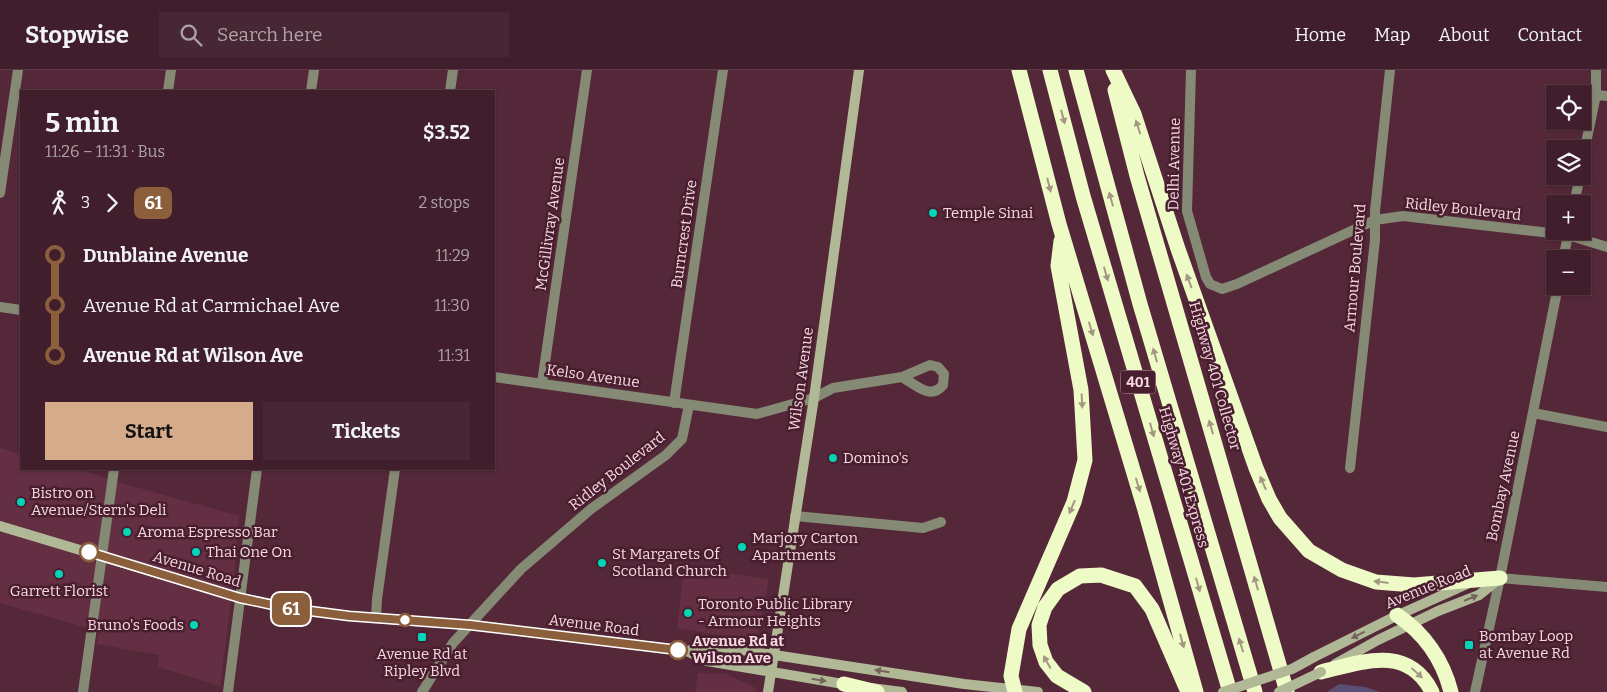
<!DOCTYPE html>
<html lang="en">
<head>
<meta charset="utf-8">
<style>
	body { margin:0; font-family:Bitter,serif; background:#472733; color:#f1f3f6; height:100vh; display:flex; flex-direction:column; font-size:19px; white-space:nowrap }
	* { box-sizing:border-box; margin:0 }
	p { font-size:16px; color:#aea2a9 }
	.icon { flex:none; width:28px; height:28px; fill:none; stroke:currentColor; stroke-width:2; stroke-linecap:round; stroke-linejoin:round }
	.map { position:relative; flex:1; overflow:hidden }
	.sheet { position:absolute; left:20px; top:20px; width:475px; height:380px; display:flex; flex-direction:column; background:#401e2b; border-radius:0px; box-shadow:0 1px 4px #0004,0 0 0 1px #593c47 }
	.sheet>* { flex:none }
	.badge { padding:0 10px; border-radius:8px; font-size:18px; line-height:32px }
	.buttons { position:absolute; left:1546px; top:15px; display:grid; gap:10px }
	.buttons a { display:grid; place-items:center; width:45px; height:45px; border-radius:0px; background:#401e2b; box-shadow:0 1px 4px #0004,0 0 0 1px #593c47; font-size:25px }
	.map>.badge { position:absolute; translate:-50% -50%; box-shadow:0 0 0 2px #fff }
	.legs { display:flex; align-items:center; gap:8px; height:55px; padding:0 25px; font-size:16px }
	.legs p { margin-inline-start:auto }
	.overview { display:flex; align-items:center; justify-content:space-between; height:85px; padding:0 25px }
	h1 { font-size:28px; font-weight:700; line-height:38px }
	.cta { display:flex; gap:10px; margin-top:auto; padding:10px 25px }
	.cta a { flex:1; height:58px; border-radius:0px; background:#d6ab8b; color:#111; font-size:20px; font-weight:700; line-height:58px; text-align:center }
	.cta a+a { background:#472733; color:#f1f3f6 }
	ul { padding:0 25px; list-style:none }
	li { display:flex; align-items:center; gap:18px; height:50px; font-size:19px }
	li i { display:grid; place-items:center; width:8px; height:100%; margin:0 6px; background:currentColor }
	li i::after { content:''; width:12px; height:12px; margin:-6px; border:4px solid; border-radius:50%; background:#401e2b }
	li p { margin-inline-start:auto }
	li:first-child i { background:linear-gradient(#0000 50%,currentColor 0) }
	li:last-child i { background:linear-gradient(currentColor 50%,#0000 0) }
	header { display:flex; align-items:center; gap:30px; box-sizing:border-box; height:70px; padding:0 25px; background:#401e2b; border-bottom:1px solid #593c47 }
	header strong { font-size:24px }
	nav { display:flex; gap:28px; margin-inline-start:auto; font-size:18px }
	.search { width:350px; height:45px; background:#472733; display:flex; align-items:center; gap:12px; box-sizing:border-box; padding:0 18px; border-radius:0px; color:#aea2a9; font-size:19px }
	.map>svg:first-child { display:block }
	.built { fill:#642f43 }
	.green { fill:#594e74 }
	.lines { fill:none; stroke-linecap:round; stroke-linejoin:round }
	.minor { stroke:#858a75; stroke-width:10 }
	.secondary { stroke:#b0b896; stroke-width:10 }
	.motorway { stroke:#effbc6; stroke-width:15 }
	.secondary-bridge { stroke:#b0b896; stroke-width:10 }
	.oneway { fill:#a49882 }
	.oneway2 { fill:#77635d }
	.line-1-casing { stroke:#fff; stroke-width:11 }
	.line-1 { stroke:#8b5e3c; stroke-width:8 }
	.poi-dot { fill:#00d5b7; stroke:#491e2f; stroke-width:2 }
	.stop-1-dot { fill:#fff; stroke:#8b5e3c; stroke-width:2.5 }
	.labels { text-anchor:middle; stroke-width:5; stroke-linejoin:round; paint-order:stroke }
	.shield { fill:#491e2f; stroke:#c3a1ac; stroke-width:1 }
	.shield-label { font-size:14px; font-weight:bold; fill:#f7d9e2 }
	.street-label { font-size:15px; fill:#f7d9e2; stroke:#491e2f }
	.poi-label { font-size:15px; fill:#f7d9e2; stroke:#491e2f; text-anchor:start }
	.stop-label { font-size:15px; font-weight:bold; fill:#f7d9e2; stroke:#491e2f; text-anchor:start }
</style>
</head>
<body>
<header>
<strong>Stopwise</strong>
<div class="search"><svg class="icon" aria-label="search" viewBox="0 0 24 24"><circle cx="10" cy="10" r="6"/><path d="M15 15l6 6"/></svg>Search here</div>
<nav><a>Home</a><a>Map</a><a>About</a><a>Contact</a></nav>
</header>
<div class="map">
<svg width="1607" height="622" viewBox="0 0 1607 622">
	<rect width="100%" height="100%" fill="#552839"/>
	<path class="built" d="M0,378L21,384V399H76L128,415L239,446L235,500L220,616L158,597L159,585L97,574L98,561L0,533Z
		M684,498L769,509L757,567L747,570L677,558Z
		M698,603L726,604L756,618V622H695Z"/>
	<path class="green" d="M1339,614L1365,617L1380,622H1327Z"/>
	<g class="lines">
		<path class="minor" d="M1191,0L1187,141L1206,207L1210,214L1222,219L1237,214L1375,150L1403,146L1568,165L1607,177
			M168,21L171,0
			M311,21L314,0
			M450,21L453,0
			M1596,25L1607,26
			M1582,92L1596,25V0
			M0,123L18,0
			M1574,134L1580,106
			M1563,189L1569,161
			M0,237L21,240
			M930,295L938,297L944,304L943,315C930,331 915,314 902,307Z
			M494,307L757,344L814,328L833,318L902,307
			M542,313L587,0
			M674,333L723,0
			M1533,343L1607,357
			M1350,398L1375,170V141L1390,0
			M795,446L923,458L941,452
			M1500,508L1607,517
			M376,548L377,529L395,399
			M83,622L114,399
			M228,622L257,399
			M422,622L453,573L521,499L591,439L666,385L682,369L689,335
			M1475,622L1500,508L1558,216"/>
		<path class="secondary" d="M0,456L240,528L287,538L349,546L470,555L687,581L707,591L849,615
			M687,581L709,575L964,614L1038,622
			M1314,587L1394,547L1467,514
			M1335,594L1378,570L1438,541L1479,525L1499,509
			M871,618L902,622
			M768,622L814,328L859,0"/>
		<path class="motorway" d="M1019,0L1059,154L1145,440L1196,622
			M1050,0L1083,126L1230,622
			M1076,0L1140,234L1255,622
			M1113,0L1134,44L1178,179L1256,398L1269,429L1280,448L1309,481L1342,500L1376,512L1414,515L1500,508
			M1115,20L1137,106L1287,622
			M1397,545C1424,563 1443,590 1451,622
			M1321,602C1362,592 1408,574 1432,622
			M844,614L877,622
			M1015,622L1011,606L1019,559L1074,432L1085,390L1081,320L1058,196L1061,171
			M1084,622L1057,606L1046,592L1040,575L1039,555L1045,537L1058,519L1080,506L1101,505L1135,516L1152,539L1188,622"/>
		<path class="secondary-bridge" d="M1223,622L1292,599L1314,587
			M1279,622L1321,602"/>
	</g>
	<defs><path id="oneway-solid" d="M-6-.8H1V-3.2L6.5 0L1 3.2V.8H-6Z" transform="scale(1.25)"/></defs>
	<g class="oneway">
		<use href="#oneway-solid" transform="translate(1063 47) rotate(75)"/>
		<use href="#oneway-solid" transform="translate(1138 57) rotate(-108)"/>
		<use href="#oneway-solid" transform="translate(1049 115) rotate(76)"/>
		<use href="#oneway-solid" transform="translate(1111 129) rotate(-106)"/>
		<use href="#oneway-solid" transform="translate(1106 204) rotate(74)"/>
		<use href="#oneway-solid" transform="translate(1189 211) rotate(-110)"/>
		<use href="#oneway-solid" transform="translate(1091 259) rotate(73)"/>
		<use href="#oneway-solid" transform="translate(1155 285) rotate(-106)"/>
		<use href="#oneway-solid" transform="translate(1082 331) rotate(87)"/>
		<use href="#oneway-solid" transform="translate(1211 357) rotate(-106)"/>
		<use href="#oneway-solid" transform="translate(1152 360) rotate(74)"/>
		<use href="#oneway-solid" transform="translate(1263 413) rotate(-114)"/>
		<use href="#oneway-solid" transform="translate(1138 415) rotate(73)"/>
		<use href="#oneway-solid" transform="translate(1072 437) rotate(113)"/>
		<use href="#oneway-solid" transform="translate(1381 512) rotate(-173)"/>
		<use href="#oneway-solid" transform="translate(1256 513) rotate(-106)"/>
		<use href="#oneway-solid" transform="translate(1198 515) rotate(74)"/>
		<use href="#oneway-solid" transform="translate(1182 571) rotate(75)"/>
		<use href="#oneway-solid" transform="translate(1241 575) rotate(-107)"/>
		<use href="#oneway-solid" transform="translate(1047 592) rotate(-119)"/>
		<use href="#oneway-solid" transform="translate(1417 603) rotate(42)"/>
	</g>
	<g class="oneway2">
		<use href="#oneway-solid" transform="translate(1471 528) rotate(-22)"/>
		<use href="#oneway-solid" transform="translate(1358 565) rotate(153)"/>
		<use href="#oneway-solid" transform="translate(882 601) rotate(-171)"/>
		<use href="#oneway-solid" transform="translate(819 610) rotate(9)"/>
	</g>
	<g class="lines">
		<g class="line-1-casing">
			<path id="line-1" d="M89,482L240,528L287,538L349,546L470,555L678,580"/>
		</g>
		<use href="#line-1" class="line-1"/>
	</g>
	<g class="poi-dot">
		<circle cx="933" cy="143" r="5"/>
		<circle cx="833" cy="388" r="5"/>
		<circle cx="21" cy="432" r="5"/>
		<circle cx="127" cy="462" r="5"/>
		<circle cx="742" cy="477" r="5"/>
		<circle cx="196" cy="482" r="5"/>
		<circle cx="602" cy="493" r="5"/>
		<circle cx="59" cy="504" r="5"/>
		<circle cx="688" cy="543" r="5"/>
		<circle cx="194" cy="555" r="5"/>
		<rect x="417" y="562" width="10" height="10" rx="2.5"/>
		<rect x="1464" y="570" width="10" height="10" rx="2.5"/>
	</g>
	<g class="stop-1-dot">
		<circle cx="89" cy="482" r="9"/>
		<circle cx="405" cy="550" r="6"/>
		<circle cx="678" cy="580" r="9"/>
	</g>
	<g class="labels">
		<rect class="shield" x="1120.5" y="300.5" width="35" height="23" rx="4"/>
		<g class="shield-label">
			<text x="1138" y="317">401</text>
		</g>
		<g class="street-label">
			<text transform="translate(1174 94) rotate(-89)" y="5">Delhi Avenue</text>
			<text transform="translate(1463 139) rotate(6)" y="5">Ridley Boulevard</text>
			<text transform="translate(550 154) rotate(-82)" y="5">McGillivray Avenue</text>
			<text transform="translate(684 164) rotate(-82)" y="5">Burncrest Drive</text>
			<text transform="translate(1355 198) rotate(-85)" y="5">Armour Boulevard</text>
			<text transform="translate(593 306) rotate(8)" y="5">Kelso Avenue</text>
			<text transform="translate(1215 306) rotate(74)" y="5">Highway 401 Collector</text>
			<text transform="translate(801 309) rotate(-82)" y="5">Wilson Avenue</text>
			<text transform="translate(617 401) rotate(-38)" y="5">Ridley Boulevard</text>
			<text transform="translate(1184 407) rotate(74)" y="5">Highway 401 Express</text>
			<text transform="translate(1503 416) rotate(-78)" y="5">Bombay Avenue</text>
			<text transform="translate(197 499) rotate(17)" y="5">Avenue Road</text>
			<text transform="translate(1428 517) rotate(-22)" y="5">Avenue Road</text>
			<text transform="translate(594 555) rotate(7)" y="5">Avenue Road</text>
		</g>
		<g class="poi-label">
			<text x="943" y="148">Temple Sinai</text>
			<text x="843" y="393">Domino's</text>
			<text x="31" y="428">Bistro on<tspan x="31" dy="17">Avenue/Stern's Deli</tspan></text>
			<text x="137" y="467">Aroma Espresso Bar</text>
			<text x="752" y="473">Marjory Carton<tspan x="752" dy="17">Apartments</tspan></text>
			<text x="206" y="487">Thai One On</text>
			<text x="612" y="489">St Margarets Of<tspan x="612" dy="17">Scotland Church</tspan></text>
			<text x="59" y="526" text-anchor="middle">Garrett Florist</text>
			<text x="698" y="539">Toronto Public Library<tspan x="698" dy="17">- Armour Heights</tspan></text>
			<text x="184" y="560" text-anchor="end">Bruno's Foods</text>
			<text x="1479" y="571">Bombay Loop<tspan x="1479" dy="17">at Avenue Rd</tspan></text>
			<text x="422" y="589" text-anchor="middle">Avenue Rd at<tspan x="422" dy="17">Ripley Blvd</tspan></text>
		</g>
		<g class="stop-label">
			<text x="692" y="576">Avenue Rd at<tspan x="692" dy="17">Wilson Ave</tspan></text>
		</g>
	</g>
</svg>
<div class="buttons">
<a><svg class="icon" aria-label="locate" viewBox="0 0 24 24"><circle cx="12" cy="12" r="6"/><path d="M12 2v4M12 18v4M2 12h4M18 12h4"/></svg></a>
<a><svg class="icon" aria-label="layers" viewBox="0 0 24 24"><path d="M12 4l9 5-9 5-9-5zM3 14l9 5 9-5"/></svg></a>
<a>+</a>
<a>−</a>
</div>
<b class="badge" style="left:291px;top:539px;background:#8b5e3c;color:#fff">61</b>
<section class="sheet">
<div class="overview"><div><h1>5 min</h1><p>11:26 – 11:31 · Bus</p></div><b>$3.52</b></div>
<div class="legs"><svg class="icon" aria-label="walk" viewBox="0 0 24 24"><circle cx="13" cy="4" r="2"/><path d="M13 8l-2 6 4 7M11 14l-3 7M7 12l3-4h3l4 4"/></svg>3<svg class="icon" aria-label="forward" viewBox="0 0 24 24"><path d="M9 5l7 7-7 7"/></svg><b class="badge" style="background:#8b5e3c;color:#fff">61</b><p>2 stops</p></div>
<ul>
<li><i style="color:#8b5e3c"></i><b>Dunblaine Avenue</b><p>11:29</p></li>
<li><i style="color:#8b5e3c"></i><span>Avenue Rd at Carmichael Ave</span><p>11:30</p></li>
<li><i style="color:#8b5e3c"></i><b>Avenue Rd at Wilson Ave</b><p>11:31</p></li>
</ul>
<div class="cta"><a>Start</a><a>Tickets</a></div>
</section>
</div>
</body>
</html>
